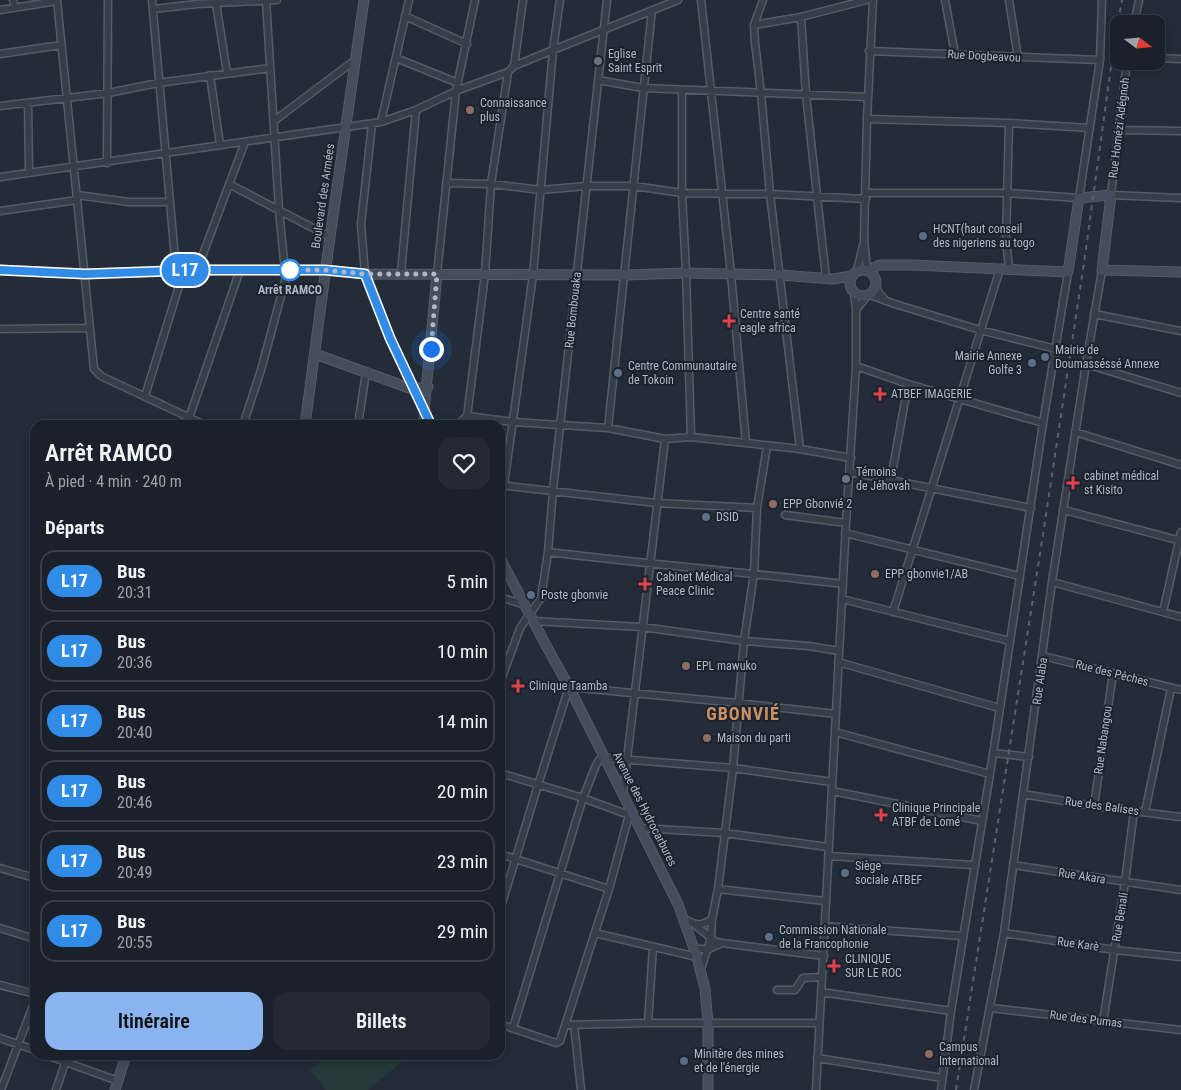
<!DOCTYPE html>
<html lang="fr">
<head>
<meta charset="utf-8">
<style>
	body { margin:0; font-family:"Roboto Condensed",sans-serif; background:#232932; color:#f1f3f6; height:100vh; display:flex; flex-direction:column; font-size:19px; white-space:nowrap }
	* { box-sizing:border-box; margin:0 }
	p { font-size:16px; color:#9fa3a8 }
	.icon { flex:none; width:28px; height:28px; fill:none; stroke:currentColor; stroke-width:2; stroke-linecap:round; stroke-linejoin:round }
	.map { position:relative; flex:1; overflow:hidden }
	.details { position:absolute; left:30px; top:420px; width:475px; height:640px; display:flex; flex-direction:column; background:#1a212a; border-radius:15px; box-shadow:0 2px 12px #0003,0 0 0 1px #383e47 }
	.details>* { flex:none }
	.badge { padding:0 10px; border-radius:16px; font-size:18px; line-height:32px }
	.needle { width:32px; rotate:106deg }
	.fabs { position:absolute; left:1110px; top:15px; display:grid; gap:10px }
	.fabs a { display:grid; place-items:center; width:55px; height:55px; border-radius:10px; background:#1a212a; box-shadow:0 2px 12px #0003,0 0 0 1px #383e47; font-size:25px }
	.you { position:absolute; width:25px; height:25px; margin:-12px; border:4px solid #fff; border-radius:50%; background:#1a73e8; box-shadow:0 0 0 8px #1a73e833 }
	.map>.badge { position:absolute; translate:-50% -50%; box-shadow:0 0 0 2px #fff }
	h2 { padding:0 15px; font-size:19px; line-height:45px }
	.round { display:grid; place-items:center; flex:none; width:52px; height:52px; border-radius:15px; background:#232932 }
	.summary { display:flex; align-items:center; justify-content:space-between; height:85px; padding:0 15px }
	h1 { font-size:24px; font-weight:600; line-height:38px }
	.action { display:flex; gap:10px; margin-top:auto; padding:10px 15px }
	.action a { flex:1; height:58px; border-radius:15px; background:#89b4f1; color:#111; font-size:20px; font-weight:600; line-height:58px; text-align:center }
	.action a+a { background:#232932; color:#f1f3f6 }
	ul { padding:0; list-style:none }
	li { display:flex; align-items:center; gap:15px; height:62px; margin:0 10px 8px; padding:0 5px; border:2px solid #383e47; border-radius:15px }
	li div { flex:1 }
	li b { display:block; font-size:19px }
	li em { font-style:normal }
	li .badge { min-width:55px; font-weight:700; text-align:center }
	.map>svg:first-child { display:block }
	.green { fill:#25393a }
	.lines { fill:none; stroke-linecap:round; stroke-linejoin:round }
	.street-casing { stroke:#545c66; stroke-width:9 }
	.secondary-casing { stroke:#545c66; stroke-width:11 }
	.street { stroke:#363e48; stroke-width:6 }
	.secondary { stroke:#444d5b; stroke-width:9 }
	.rail { stroke:#58626f; stroke-width:2; stroke-dasharray:5 5; stroke-linecap:butt }
	.line-casing { stroke:#fff; stroke-width:11 }
	.line { stroke:#318ce7; stroke-width:8 }
	.walk { stroke:#b1b9c4; stroke-width:5; stroke-dasharray:0 9 }
	.worship-dot { fill:#6b7280; stroke:#1b232d; stroke-width:2 }
	.education-dot { fill:#8d6e63; stroke:#1b232d; stroke-width:2 }
	.service-dot { fill:#5c6f8a; stroke:#1b232d; stroke-width:2 }
	.stop-dot { fill:#fff; stroke:#318ce7; stroke-width:2.5 }
	.health-dot { fill:#e0444e; stroke:#1b232d; stroke-width:2 }
	.labels { text-anchor:middle; stroke-width:4; stroke-linejoin:round; paint-order:stroke }
	.poi-label { font-size:12px; fill:#b1b9c4; stroke:#1b232d; text-anchor:start }
	.street-label { font-size:12px; fill:#b1b9c4; stroke:#1b232d }
	.stop-label { font-size:12px; font-weight:bold; fill:#b1b9c4; stroke:#1b232d }
	.district-label { font-size:18px; font-weight:bold; letter-spacing:1px; fill:#cd8f64; stroke:#1b232d }
</style>
</head>
<body>
<div class="map">
<svg width="1181" height="1090" viewBox="0 0 1181 1090">
	<rect width="100%" height="100%" fill="#232c38"/>
	<path class="green" d="M329,1055H410L368,1090H326L310,1070Z"/>
	<g class="lines">
		<g class="street-casing">
			<path id="street" d="M13,0L15,8
				M57,0L94,369L101,376L205,425
				M152,0L176,270
				M266,0L279,210L285,271
				M701,0L731,274L746,443
				M763,0L754,25L755,43L761,93L770,194L800,449
				M945,0L955,54
				M1009,0L1018,58
				M216,3L227,73
				M153,9L197,4L277,0
				M0,10L57,1
				M405,16L467,44
				M801,17L806,95L826,278
				M1134,24L1139,0
				M754,25L801,17L867,0
				M869,51L1100,60
				M0,54L61,45
				M396,58L458,83
				M1156,58L1181,59
				M1127,61L1111,195L1181,198
				M514,66L523,0
				M210,75L220,145
				M598,80L643,88L868,97
				M682,90V193L686,273L691,437
				M28,103L29,173
				M0,106L108,93L158,83L270,68
				M867,119L1009,123L1090,128
				M274,121L355,60
				M381,122L409,0
				M1009,123L1006,239L1009,269
				M1118,130L1181,131
				M107,163L108,0
				M0,177L381,122L416,110L456,91L508,72L514,66L553,50L678,0
				M446,183L491,184L541,190L586,186H634L682,193L770,194L866,199
				M229,184L330,237
				M866,193H1007L1079,198L1100,60L1102,0
				M77,195L129,202H169
				M0,211L77,200
				M197,270L245,142
				M867,270L864,239L867,119L873,0
				M857,271L863,245
				M401,273L416,110
				M365,274L361,224L372,124
				M437,274L456,91L475,0
				M876,287L879,293L886,301
				M870,295L895,304L980,330L1056,349
				M856,310L867,296
				M1094,314L1181,331
				M0,329L90,328
				M1086,364L1181,393
				M856,366L908,384L1043,423
				M145,396L184,270
				M189,418L240,270
				M243,425L261,370L288,270
				M358,425L366,372
				M422,425L424,413
				M457,425L467,416L513,422L608,428L665,439L691,437L746,443L800,449L851,458
				M466,425L485,274L491,184L508,72
				M608,428L652,10
				M1075,432L1181,465
				M850,472L1031,508
				M891,479L908,384
				M500,485L656,503L757,508
				M504,485L533,275L553,50L560,0
				M1064,510L1181,541
				M785,515L846,523
				M845,533L1019,576
				M548,552C646,564 745,572 843,584
				M1052,582L1181,617
				M500,597L525,605
				M842,599L1010,641
				M893,612L1000,269
				M1163,612L1181,532
				M533,621L642,627L744,641L809,646L839,651
				M1043,656L1181,690
				M838,662L999,708
				M500,683L520,628L541,598L548,552L553,490L607,0
				M835,732L990,774
				M993,753L1029,757
				M500,773L583,798L629,815
				M832,791L982,821
				M623,793L665,439
				M1023,794L1094,806L1181,817
				M1094,806L1113,673
				M1145,812L1171,688
				M641,828L724,833L828,847
				M500,854L609,889
				M828,856L974,865
				M1013,865L1181,890
				M0,868L35,878
				M718,889L825,901
				M500,910L538,785L569,687L738,703L836,714
				M684,919C695,925 701,927 712,919
				M695,925L716,942L722,943L824,956
				M824,926L963,936
				M0,928L35,939
				M595,933L697,957
				M1004,933L1115,950L1181,957
				M694,949H709L722,943
				M701,969L711,938L712,919L718,889L733,768L744,641L754,573L757,508L767,446
				M0,985L35,994
				M777,990H795L803,978L822,977
				M821,992L951,1011
				M991,1008L1181,1030
				M1103,1022L1125,882L1134,811
				M648,1023L653,947
				M500,1024L556,1043L560,1041L609,889L629,815L632,811
				M566,1025L648,1023H819
				M574,1025L581,1090
				M513,1028L583,798L596,765L599,760L605,758L733,768L832,782
				M0,1038L35,1050
				M46,1055L118,1081
				M817,1058L942,1078
				M1,1090L35,1000
				M56,1090L65,1063
				M816,1090L846,523L856,366V310L854,293
				M941,1090L951,1011L990,774L1043,423L1068,272
				M974,1090L1004,933L1052,582L1086,364L1102,270"/>
		</g>
		<g class="secondary-casing">
			<path id="secondary" d="M850 283a13 13 0 1 1 26 0a13 13 0 1 1-26 0Z
				M0,270L85,274L197,270H325L365,274L625,275L686,273L781,275L832,279L852,276
				M868,271L879,265H912L1068,272L1079,198L1111,195L1102,270L1181,272
				M365,274L390,339L431,425
				M315,354L412,389L428,387
				M424,412L437,274
				M305,425L330,237L364,0
				M500,558L548,649L569,687L678,904L697,957L705,989L708,1023V1090
				M115,1090L126,1055"/>
		</g>
		<use href="#street" class="street"/>
		<use href="#secondary" class="secondary"/>
		<path class="rail" d="M956,1090L1044,528L1084,263L1114,45L1122,0"/>
	</g>
	<g class="lines">
		<g class="line-casing">
			<path id="line" d="M0,270L85,274L197,270H325L365,274L390,338L431,425"/>
		</g>
		<use href="#line" class="line"/>
		<path class="walk" d="M290,270H325L365,274H437L431,349"/>
	</g>
	<g class="worship-dot">
		<circle cx="598" cy="61" r="5"/>
		<circle cx="846" cy="479" r="5"/>
	</g>
	<g class="education-dot">
		<circle cx="470" cy="110" r="5"/>
		<circle cx="773" cy="504" r="5"/>
		<circle cx="875" cy="574" r="5"/>
		<circle cx="686" cy="666" r="5"/>
		<circle cx="707" cy="738" r="5"/>
		<circle cx="929" cy="1054" r="5"/>
	</g>
	<g class="service-dot">
		<circle cx="923" cy="236" r="5"/>
		<circle cx="1045" cy="357" r="5"/>
		<circle cx="1032" cy="363" r="5"/>
		<circle cx="618" cy="373" r="5"/>
		<circle cx="706" cy="517" r="5"/>
		<circle cx="531" cy="595" r="5"/>
		<circle cx="845" cy="873" r="5"/>
		<circle cx="769" cy="937" r="5"/>
		<circle cx="684" cy="1061" r="5"/>
	</g>
	<circle class="stop-dot" cx="290" cy="270" r="10"/>
	<g class="health-dot">
		<path d="M726.5 313.5h5v5h5v5h-5v5h-5v-5h-5v-5h5z"/>
		<path d="M877.5 386.5h5v5h5v5h-5v5h-5v-5h-5v-5h5z"/>
		<path d="M1070.5 475.5h5v5h5v5h-5v5h-5v-5h-5v-5h5z"/>
		<path d="M642.5 576.5h5v5h5v5h-5v5h-5v-5h-5v-5h5z"/>
		<path d="M515.5 678.5h5v5h5v5h-5v5h-5v-5h-5v-5h5z"/>
		<path d="M878.5 807.5h5v5h5v5h-5v5h-5v-5h-5v-5h5z"/>
		<path d="M831.5 958.5h5v5h5v5h-5v5h-5v-5h-5v-5h5z"/>
	</g>
	<g class="labels">
		<g class="poi-label">
			<text x="608" y="58">Eglise<tspan x="608" dy="14">Saint Esprit</tspan></text>
			<text x="480" y="107">Connaissance<tspan x="480" dy="14">plus</tspan></text>
			<text x="933" y="233">HCNT(haut conseil<tspan x="933" dy="14">des nigeriens au togo</tspan></text>
			<text x="740" y="318">Centre santé<tspan x="740" dy="14">eagle africa</tspan></text>
			<text x="1055" y="354">Mairie de<tspan x="1055" dy="14">Doumasséssé Annexe</tspan></text>
			<text x="1022" y="360" text-anchor="end">Mairie Annexe<tspan x="1022" dy="14">Golfe 3</tspan></text>
			<text x="628" y="370">Centre Communautaire<tspan x="628" dy="14">de Tokoin</tspan></text>
			<text x="891" y="398">ATBEF IMAGERIE</text>
			<text x="856" y="476">Témoins<tspan x="856" dy="14">de Jéhovah</tspan></text>
			<text x="1084" y="480">cabinet médical<tspan x="1084" dy="14">st Kisito</tspan></text>
			<text x="783" y="508">EPP Gbonvié 2</text>
			<text x="716" y="521">DSID</text>
			<text x="885" y="578">EPP gbonvie1/AB</text>
			<text x="656" y="581">Cabinet Médical<tspan x="656" dy="14">Peace Clinic</tspan></text>
			<text x="541" y="599">Poste gbonvie</text>
			<text x="696" y="670">EPL mawuko</text>
			<text x="529" y="690">Clinique Taamba</text>
			<text x="717" y="742">Maison du parti</text>
			<text x="892" y="812">Clinique Principale<tspan x="892" dy="14">ATBF de Lomé</tspan></text>
			<text x="855" y="870">Siège<tspan x="855" dy="14">sociale ATBEF</tspan></text>
			<text x="779" y="934">Commission Nationale<tspan x="779" dy="14">de la Francophonie</tspan></text>
			<text x="845" y="963">CLINIQUE<tspan x="845" dy="14">SUR LE ROC</tspan></text>
			<text x="939" y="1051">Campus<tspan x="939" dy="14">International</tspan></text>
			<text x="694" y="1058">Minitère des mines<tspan x="694" dy="14">et de l'énergie</tspan></text>
		</g>
		<g class="street-label">
			<text transform="translate(984 56) rotate(3)" y="4">Rue Dogbeavou</text>
			<text transform="translate(1119 128) rotate(-83)" y="4">Rue Homézi Adégnoh</text>
			<text transform="translate(323 196) rotate(-82)" y="4">Boulevard des Armées</text>
			<text transform="translate(573 310) rotate(-84)" y="4">Rue Bombouaka</text>
			<text transform="translate(1112 673) rotate(14)" y="4">Rue des Pêches</text>
			<text transform="translate(1040 681) rotate(-82)" y="4">Rue Alaba</text>
			<text transform="translate(1103 740) rotate(-82)" y="4">Rue Nabangou</text>
			<text transform="translate(1102 806) rotate(8)" y="4">Rue des Balises</text>
			<text transform="translate(645 809) rotate(63)" y="4">Avenue des Hydrocarbures</text>
			<text transform="translate(1082 876) rotate(9)" y="4">Rue Akara</text>
			<text transform="translate(1120 917) rotate(-81)" y="4">Rue Benali</text>
			<text transform="translate(1078 944) rotate(8)" y="4">Rue Karè</text>
			<text transform="translate(1086 1019) rotate(7)" y="4">Rue des Pumas</text>
		</g>
		<g class="stop-label">
			<text x="290" y="294">Arrêt RAMCO</text>
		</g>
		<g class="district-label">
			<text x="743" y="720">GBONVIÉ</text>
		</g>
	</g>
</svg>
<div class="fabs">
<a><svg class="needle" viewBox="-14 -14 28 28"><path d="M0-13l5 13h-10z" fill="#e53935"/><path d="M0 13l5-13h-10z" fill="#9fa3a8"/></svg></a>
</div>
<div class="you" style="left:431px;top:349px"></div>
<b class="badge" style="left:185px;top:270px;background:#318ce7;color:#fff">L17</b>
<section class="details">
<div class="summary"><div><h1>Arrêt RAMCO</h1><p>À pied · 4 min · 240 m</p></div><a class="round"><svg class="icon" aria-label="heart" viewBox="0 0 24 24"><path d="M12 20l-8-8c-3-5 5-10 8-4 3-6 11-1 8 4z"/></svg></a></div>
<h2>Départs</h2>
<ul>
<li><span class="badge" style="background:#318ce7;color:#fff">L17</span><div><b>Bus</b><p>20:31</p></div><em>5 min</em></li>
<li><span class="badge" style="background:#318ce7;color:#fff">L17</span><div><b>Bus</b><p>20:36</p></div><em>10 min</em></li>
<li><span class="badge" style="background:#318ce7;color:#fff">L17</span><div><b>Bus</b><p>20:40</p></div><em>14 min</em></li>
<li><span class="badge" style="background:#318ce7;color:#fff">L17</span><div><b>Bus</b><p>20:46</p></div><em>20 min</em></li>
<li><span class="badge" style="background:#318ce7;color:#fff">L17</span><div><b>Bus</b><p>20:49</p></div><em>23 min</em></li>
<li><span class="badge" style="background:#318ce7;color:#fff">L17</span><div><b>Bus</b><p>20:55</p></div><em>29 min</em></li>
</ul>
<div class="action"><a>Itinéraire</a><a>Billets</a></div>
</section>
</div>
</body>
</html>
